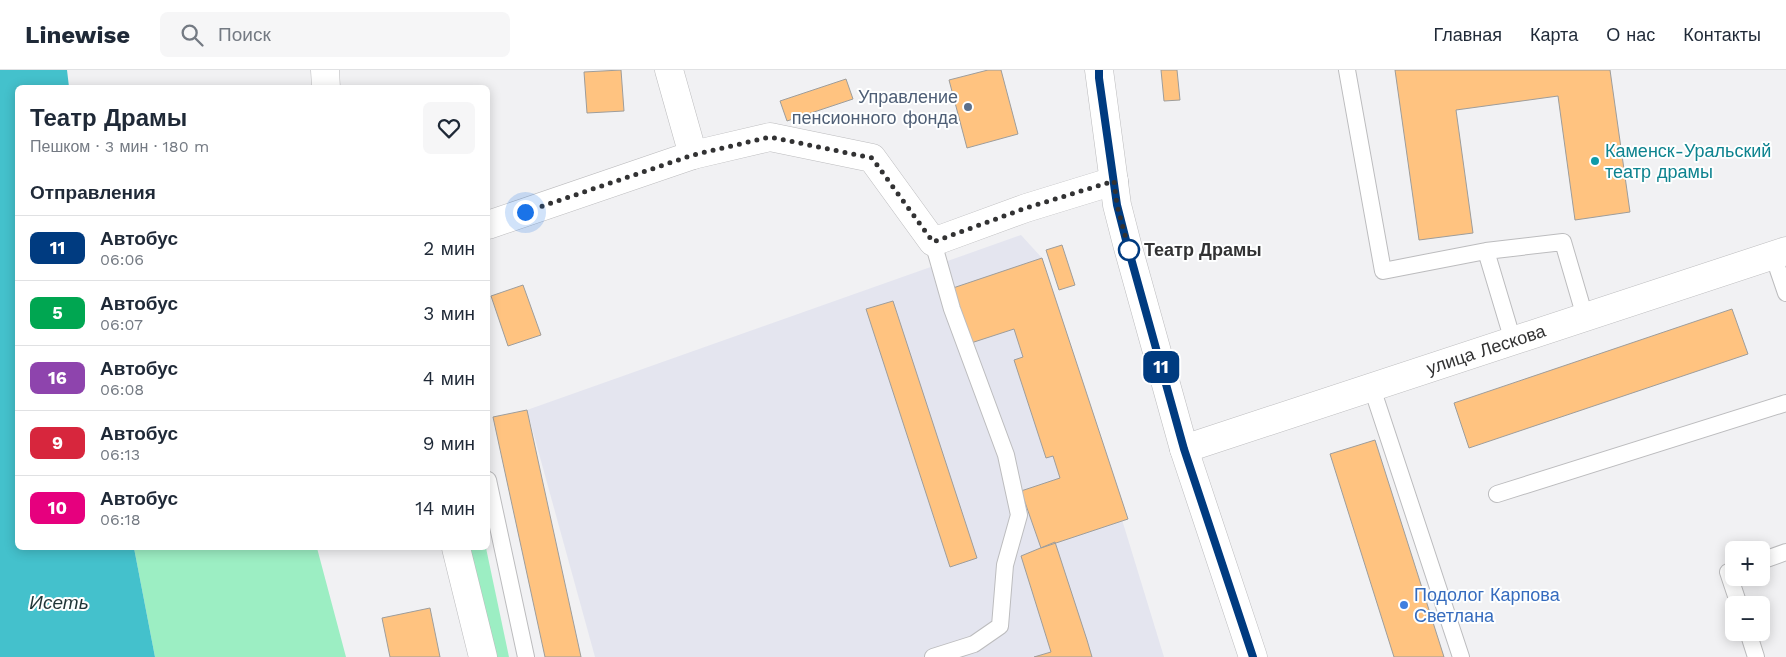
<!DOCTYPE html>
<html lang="ru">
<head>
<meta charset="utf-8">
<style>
	body { margin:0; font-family:"Work Sans",sans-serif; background:#f6f6f7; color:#1f2937; height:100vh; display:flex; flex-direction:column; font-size:19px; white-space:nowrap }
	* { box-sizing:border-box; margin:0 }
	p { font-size:16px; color:#747a83 }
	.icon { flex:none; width:28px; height:28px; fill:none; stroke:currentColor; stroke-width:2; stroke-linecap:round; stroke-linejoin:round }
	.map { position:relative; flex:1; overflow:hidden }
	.sheet { position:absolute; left:15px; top:15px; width:475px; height:465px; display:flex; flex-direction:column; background:#fff; border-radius:8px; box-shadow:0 2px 12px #0003 }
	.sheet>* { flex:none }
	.badge { padding:0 10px; border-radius:8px; font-size:18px; line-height:32px }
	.tools { position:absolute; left:1725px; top:471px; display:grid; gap:10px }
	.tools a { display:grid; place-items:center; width:45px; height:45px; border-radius:8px; background:#fff; box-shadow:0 2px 12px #0003; font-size:25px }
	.you { position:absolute; width:25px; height:25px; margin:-12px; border:4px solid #fff; border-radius:50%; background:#1a73e8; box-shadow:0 0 0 8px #1a73e833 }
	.map>.badge { position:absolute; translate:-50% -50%; box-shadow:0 0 0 2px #fff }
	h2 { padding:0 15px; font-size:19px; line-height:45px }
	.round { display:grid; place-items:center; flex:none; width:52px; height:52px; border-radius:8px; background:#f6f6f7 }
	.head { display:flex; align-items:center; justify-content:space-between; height:85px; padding:0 15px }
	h1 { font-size:24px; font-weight:600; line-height:38px }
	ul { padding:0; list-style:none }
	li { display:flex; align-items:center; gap:15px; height:65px; padding:0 15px; border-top:1px solid #e0e1e3 }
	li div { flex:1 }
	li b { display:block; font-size:19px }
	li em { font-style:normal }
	li .badge { min-width:55px; font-weight:700; text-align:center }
	header { display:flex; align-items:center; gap:30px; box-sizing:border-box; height:70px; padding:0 25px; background:#fff; border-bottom:1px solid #e0e1e3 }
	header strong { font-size:24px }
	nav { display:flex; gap:28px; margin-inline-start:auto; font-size:18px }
	.search { width:350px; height:45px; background:#f6f6f7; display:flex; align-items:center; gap:12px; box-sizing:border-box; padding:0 18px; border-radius:8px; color:#747a83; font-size:19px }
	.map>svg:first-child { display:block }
	.built { fill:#e4e5ef }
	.green { fill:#9ceec3 }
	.water { fill:#44c1cc }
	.building { fill:#ffc380; stroke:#9e9d9b }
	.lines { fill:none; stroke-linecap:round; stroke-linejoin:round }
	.lane-casing { stroke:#bcbcbe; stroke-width:18 }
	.street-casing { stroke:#bcbcbe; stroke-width:29 }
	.secondary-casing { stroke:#bcbcbe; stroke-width:29 }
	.lane { stroke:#fff; stroke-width:16 }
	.street { stroke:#fff; stroke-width:28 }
	.secondary { stroke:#fff; stroke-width:28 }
	.line-casing { stroke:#fff; stroke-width:11 }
	.line { stroke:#003b80; stroke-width:8 }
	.walk { stroke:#323233; stroke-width:5; stroke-dasharray:0 9 }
	.service-dot { fill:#5c6f8a; stroke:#feffff; stroke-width:2 }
	.culture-dot { fill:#0f9aa8; stroke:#feffff; stroke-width:2 }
	.stop-dot { fill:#fff; stroke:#003b80; stroke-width:2.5 }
	.shop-dot { fill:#3f7fe0; stroke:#feffff; stroke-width:2 }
	.labels { text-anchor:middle; stroke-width:4; stroke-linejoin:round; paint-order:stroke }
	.service-label { font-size:18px; fill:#4e5e75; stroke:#feffff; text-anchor:end }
	.culture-label { font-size:18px; fill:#0d838f; stroke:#feffff; text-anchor:start }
	.stop-label { font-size:18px; font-weight:bold; fill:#323233; stroke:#feffff; text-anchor:start }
	.street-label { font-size:18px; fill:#323233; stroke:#feffff }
	.shop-label { font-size:18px; fill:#366cbe; stroke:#feffff; text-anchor:start }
	.water-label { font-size:19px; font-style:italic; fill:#1f3537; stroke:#feffff }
</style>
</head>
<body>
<header>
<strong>Linewise</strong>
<div class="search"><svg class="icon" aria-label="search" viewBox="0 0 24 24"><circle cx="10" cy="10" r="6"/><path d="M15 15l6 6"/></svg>Поиск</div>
<nav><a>Главная</a><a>Карта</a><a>О нас</a><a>Контакты</a></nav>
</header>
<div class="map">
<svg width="1786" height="587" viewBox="0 0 1786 587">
	<rect width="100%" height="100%" fill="#f1f1f3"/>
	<path class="built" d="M1021,165L1042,188L1164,587H595L527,340Z"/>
	<path class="green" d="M134,478H317L346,587H155Z
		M468,478H486L509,587H492Z"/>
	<path class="water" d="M0,0H67L69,17L18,18V478H134L155,587H0Z"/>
	<path class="building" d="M621,0L624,41L587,43L584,2Z
		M988,0H1001L1018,64L967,78L949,10Z
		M1161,0H1177L1180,30L1164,31Z
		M1395,0H1610L1630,142L1575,150L1558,26L1456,40L1473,163L1419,170Z
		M846,9L853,29L787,51L780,31Z
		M1062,175L1075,215L1059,220L1046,180Z
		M1042,188L1128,449L1041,478L1021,421L1060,408L1053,386L1046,388L1014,290L1023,287L1014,259L971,273L953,218Z
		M523,215L541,265L508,276L491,226Z
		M893,231L977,488L950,497L866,239Z
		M1732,239L1748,284L1469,378L1454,333Z
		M527,340L581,587H545L493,347Z
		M1375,370L1444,587H1394L1330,384Z
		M1055,472L1087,570L1092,587H1034L1051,582L1021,486Z
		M430,538L440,587H390L382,548Z"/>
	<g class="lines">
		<g class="lane-casing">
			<path id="lane" d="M1347,0L1383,201L1486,181L1513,271
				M1486,181L1563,172L1585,247
				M1773,185L1786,223
				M1372,318L1461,587
				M488,410L526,587
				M1497,424L1786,333
				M1761,491L1786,482
				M1734,500L1728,502L1739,535
				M1748,562L1756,587
				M933,587L974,574L1000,556L1005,495L1019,445L1006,385L952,239L933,172"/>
		</g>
		<g class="street-casing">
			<g id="street">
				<path d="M325,0L326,18"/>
				<path d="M669,0L693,85"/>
				<path d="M488,155L693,85L770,67L872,88L933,172L1026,138L1114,111"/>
				<path id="s1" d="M1184,379L1786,181"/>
				<path d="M456,478L483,587"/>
			</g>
		</g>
		<g class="secondary-casing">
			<path id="secondary" d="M1099,0L1117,135L1127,174L1184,379L1253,587"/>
		</g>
		<use href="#lane" class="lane"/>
		<use href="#street" class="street"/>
		<use href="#secondary" class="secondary"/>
	</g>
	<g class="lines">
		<g class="line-casing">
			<path id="line" d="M1099,0V8L1117,135L1127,174L1184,379L1253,587"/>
		</g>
		<use href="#line" class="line"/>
		<path class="walk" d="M525,142L693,85L770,67L872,88L933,172L1026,138L1114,111L1117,135L1129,180"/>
	</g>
	<circle class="service-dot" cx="968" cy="37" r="5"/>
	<circle class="culture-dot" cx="1595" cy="91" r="5"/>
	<circle class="stop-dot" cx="1129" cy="180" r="10"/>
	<circle class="shop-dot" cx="1404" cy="535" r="5"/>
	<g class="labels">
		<g class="service-label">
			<text x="958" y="33">Управление<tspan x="958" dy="21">пенсионного фонда</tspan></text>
		</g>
		<g class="culture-label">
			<text x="1605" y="87">Каменск-Уральский<tspan x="1605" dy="21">театр драмы</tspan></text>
		</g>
		<g class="stop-label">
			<text x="1144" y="186">Театр Драмы</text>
		</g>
		<g class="street-label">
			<text dy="6" stroke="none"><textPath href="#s1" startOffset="318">улица Лескова</textPath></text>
		</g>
		<g class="shop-label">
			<text x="1414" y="531">Подолог Карпова<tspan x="1414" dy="21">Светлана</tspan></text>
		</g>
		<g class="water-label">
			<text x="59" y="539">Исеть</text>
		</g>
	</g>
</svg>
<div class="tools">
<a>+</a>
<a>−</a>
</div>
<div class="you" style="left:525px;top:142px"></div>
<b class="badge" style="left:1161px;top:297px;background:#003b80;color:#fff">11</b>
<section class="sheet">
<div class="head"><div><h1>Театр Драмы</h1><p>Пешком · 3 мин · 180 m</p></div><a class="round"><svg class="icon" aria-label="heart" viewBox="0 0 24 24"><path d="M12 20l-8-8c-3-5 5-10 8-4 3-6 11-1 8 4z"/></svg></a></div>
<h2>Отправления</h2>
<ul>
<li><span class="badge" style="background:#003b80;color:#fff">11</span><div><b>Автобус</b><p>06:06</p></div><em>2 мин</em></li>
<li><span class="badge" style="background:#00a651;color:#fff">5</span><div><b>Автобус</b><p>06:07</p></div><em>3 мин</em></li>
<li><span class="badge" style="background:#8e44ad;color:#fff">16</span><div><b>Автобус</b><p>06:08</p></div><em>4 мин</em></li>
<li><span class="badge" style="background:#d7263d;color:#fff">9</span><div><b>Автобус</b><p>06:13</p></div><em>9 мин</em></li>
<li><span class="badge" style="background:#e6007e;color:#fff">10</span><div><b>Автобус</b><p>06:18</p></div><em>14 мин</em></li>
</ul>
</section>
</div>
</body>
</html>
